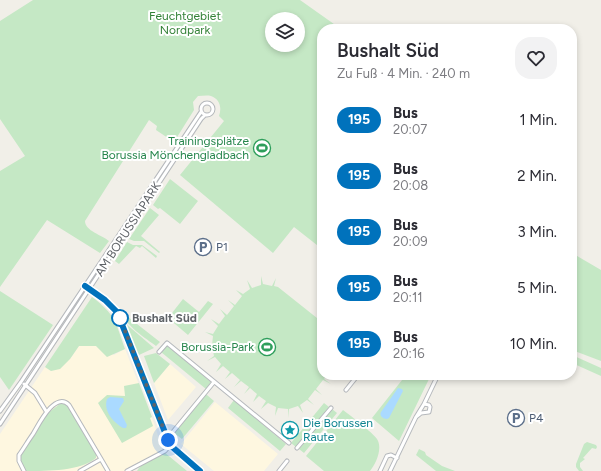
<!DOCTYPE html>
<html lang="de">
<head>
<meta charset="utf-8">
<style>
	body { margin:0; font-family:Figtree,sans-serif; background:#f2f2f3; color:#2b2b33; height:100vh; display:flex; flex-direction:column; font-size:15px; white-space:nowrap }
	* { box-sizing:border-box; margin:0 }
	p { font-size:13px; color:#7c7c81 }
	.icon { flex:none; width:22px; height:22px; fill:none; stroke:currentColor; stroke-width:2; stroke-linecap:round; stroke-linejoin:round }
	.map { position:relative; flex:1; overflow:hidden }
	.panel { position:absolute; left:317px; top:24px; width:260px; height:356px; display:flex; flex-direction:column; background:#fff; border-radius:16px; box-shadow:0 2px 6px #0003 }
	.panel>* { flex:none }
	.badge { padding:0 8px; border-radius:13px; font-size:14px; line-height:26px }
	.controls { position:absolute; left:265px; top:12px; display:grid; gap:8px }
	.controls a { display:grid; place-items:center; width:40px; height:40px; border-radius:50%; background:#fff; box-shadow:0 2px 6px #0003; font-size:20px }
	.you { position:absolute; width:20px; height:20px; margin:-10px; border:3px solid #fff; border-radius:50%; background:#1a73e8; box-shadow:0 0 0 6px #1a73e833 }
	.map>.badge { position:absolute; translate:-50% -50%; box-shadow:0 0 0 2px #fff }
	.round { display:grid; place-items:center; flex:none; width:42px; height:42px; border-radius:16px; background:#f2f2f3 }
	.overview { display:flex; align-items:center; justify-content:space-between; height:68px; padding:0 20px }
	h1 { font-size:19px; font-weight:600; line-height:30px }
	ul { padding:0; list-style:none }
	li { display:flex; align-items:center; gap:12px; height:56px; padding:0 20px }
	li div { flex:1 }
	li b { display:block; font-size:15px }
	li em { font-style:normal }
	li .badge { min-width:44px; font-weight:700; text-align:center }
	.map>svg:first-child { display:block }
	.commercial { fill:#fef7e0 }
	.green { fill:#c5e8c5; fill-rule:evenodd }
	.water { fill:#aadaff }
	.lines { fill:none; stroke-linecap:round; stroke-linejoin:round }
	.street-casing { stroke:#b5b8bc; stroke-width:5 }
	.street { stroke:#fff; stroke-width:3 }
	.line-casing { stroke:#fff; stroke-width:9 }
	.line { stroke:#0072bc; stroke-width:6 }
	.walk { stroke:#5f6368; stroke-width:4; stroke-dasharray:0 7.2 }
	.stop-dot { fill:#fff; stroke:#0072bc; stroke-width:2 }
	.labels { text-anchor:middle; stroke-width:4; stroke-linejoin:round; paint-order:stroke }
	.park-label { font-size:12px; fill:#348238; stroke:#fff }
	.leisure-label { font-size:12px; fill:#27864d; stroke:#fff; text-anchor:end }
	.street-label { font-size:12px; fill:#5f6368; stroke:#fff }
	.service-label { font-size:12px; fill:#4e5e75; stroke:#fff; text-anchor:start }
	.stop-label { font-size:12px; font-weight:bold; fill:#5f6368; stroke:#fff; text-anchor:start }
	.culture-label { font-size:12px; fill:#0d838f; stroke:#fff; text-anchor:start }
</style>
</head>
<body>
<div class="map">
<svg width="601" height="471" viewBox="0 0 601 471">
	<rect width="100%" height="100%" fill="#f1efe8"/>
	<path class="commercial" d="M79,346H96L114,355L125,349L154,423L162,449L164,452L134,470V471H0V434L45,367L51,371L70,359Z
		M170,364L196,387L168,420L154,383Z
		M215,402L278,454L264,471H214L181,444Z"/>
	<path class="green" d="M33,0H300L341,29H322V249L294,227L273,253L180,175L224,121L219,116C222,108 220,99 211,96C207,95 202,96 198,96L193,102L194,110L174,142L156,130L157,126L149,120L85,221C85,231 102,235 109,241L100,253L47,220L0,287V171L25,156L0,119V21ZM272,19H298V45H272Z
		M170,179L198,201L180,224L160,208L158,209L153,205Z
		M150,208L159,215L141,236L160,252L159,253L144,241H134L129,239Z
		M127,242L133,245H142L157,256L156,258L142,246L140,248L136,246L119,264L115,261Z
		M572,253L601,270V361L572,350Z
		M261,276L263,284L272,286L276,278L274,286L278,287L322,322V375H327L324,379L331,384L323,380L316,389L322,395L315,390L308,399L314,405L307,400L300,405L303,413L298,406L289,409V418L288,409L278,408L275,416L276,407L268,403L261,409L266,401L259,396L253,402L257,394L250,388L244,394L249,387L241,381L234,387L240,380L232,373L225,379L230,372L223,366L216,372L221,364L215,357L207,361L214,356L212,346L203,347L212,345L213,336L205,332L213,334L218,326L211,319L219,324L225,316L220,309L227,315L234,306L228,300L235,305L242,296L236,290L243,294L250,289L247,280L252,288L261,285Z
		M0,291L53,325L9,390L0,377Z
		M94,294L111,308L116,314L133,358H131L129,354L116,317L107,307Z
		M92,297C115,314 116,323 125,349L107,357L96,346H79L70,359L60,369L51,371L45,367Z
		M183,299L199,312L208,301L213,304L188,335L168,318Z
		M123,313L160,342L156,346C147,339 124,325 123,313Z
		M124,322L154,348L139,355L136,354Z
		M167,345L211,382L206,389L161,352Z
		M156,353L170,364L154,383L144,356Z
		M572,355L601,368V376L572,363Z
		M406,375H424L429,379L399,441L372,418Z
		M139,383L152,417L150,418L153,426L122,443L98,403L107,395L125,396L124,386Z
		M205,395H207L214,401L182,439L174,433Z
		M234,400L286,444L280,451L228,408Z
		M61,403L66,404L83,430L96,454V458C81,471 48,471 26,471L20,460V457L48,413Z
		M324,403L329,407L296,447L291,443Z
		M332,409L337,413L304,453L299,449Z
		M343,410C351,416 372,432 377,439C383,448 376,464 370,471H324L306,456Z
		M587,442L596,445L597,447L596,449L592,448L583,458L585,459L580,463V467L583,471H579L576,467V464L584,444Z
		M419,449L425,452L426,455L442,466L455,471H436L416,455Z
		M164,452L187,471H137C141,463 156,457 164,452Z"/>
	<path class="water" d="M398,388L402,389L403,391L389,418L387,419C383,419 379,416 381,412Z
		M110,397L123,398L124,401L119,409L127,425L126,428H123C113,422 103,411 107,399Z"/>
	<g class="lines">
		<g class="street-casing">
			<path id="street" d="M201 109a6 6 0 1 1 12 0a6 6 0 1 1-12 0Z
				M88,288L113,307L119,315L170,445L200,471
				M159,352L167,343L289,443
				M24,384L35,393L46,411
				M346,390L358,375
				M424,404L438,375
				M0,411L21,382L201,112
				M0,424L201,119L205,115
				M166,435L172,433L214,382
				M297,448L331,408
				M101,459L108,471
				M24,471L19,461V455C24,448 28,441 33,434C39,424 55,391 69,405L101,459L80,471
				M127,471L165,451L170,445
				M279,471L287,461
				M380,471L387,456L391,455L397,458
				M390,471L416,417L421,413L429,412L430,407L429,405L424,404L416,417"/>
		</g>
		<use href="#street" class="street"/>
	</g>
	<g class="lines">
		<g class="line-casing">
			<path id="line" d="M85,286L105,300L117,312L170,445L200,471"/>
		</g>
		<use href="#line" class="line"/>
		<path class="walk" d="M120,318L168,440"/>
	</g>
	<defs>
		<g id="stadium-ring" transform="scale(0.9)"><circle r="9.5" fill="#fff" stroke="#2e9e5b" stroke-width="1.5"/><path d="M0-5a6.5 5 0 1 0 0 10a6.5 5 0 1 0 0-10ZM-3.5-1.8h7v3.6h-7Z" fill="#2e9e5b"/></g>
		<g id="parking-ring" transform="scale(0.9)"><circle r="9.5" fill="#fff" stroke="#5c6f8a" stroke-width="1.5"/><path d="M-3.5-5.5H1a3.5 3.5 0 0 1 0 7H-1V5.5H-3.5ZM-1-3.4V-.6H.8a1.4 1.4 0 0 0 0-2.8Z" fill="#5c6f8a"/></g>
		<g id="sight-ring" transform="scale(0.9)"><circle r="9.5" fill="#fff" stroke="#0f9aa8" stroke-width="1.5"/><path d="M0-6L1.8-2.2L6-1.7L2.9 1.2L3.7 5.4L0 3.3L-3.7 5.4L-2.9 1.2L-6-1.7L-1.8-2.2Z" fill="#0f9aa8"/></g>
	</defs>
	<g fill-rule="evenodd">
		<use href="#stadium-ring" x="262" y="148"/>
		<use href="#parking-ring" x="203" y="247"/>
		<use href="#stadium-ring" x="267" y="347"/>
		<use href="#parking-ring" x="516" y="418"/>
		<use href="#sight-ring" x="290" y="430"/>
	</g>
	<circle class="stop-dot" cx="120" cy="318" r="8"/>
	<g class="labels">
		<g class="park-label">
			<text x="185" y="20">Feuchtgebiet<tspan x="185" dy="14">Nordpark</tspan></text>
		</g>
		<g class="leisure-label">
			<text x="249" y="145">Trainingsplätze<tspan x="249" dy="14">Borussia Mönchengladbach</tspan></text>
			<text x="254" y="351">Borussia-Park</text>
		</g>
		<g class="street-label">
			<text transform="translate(128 229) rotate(-57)" y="4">AM BORUSSIAPARK</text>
		</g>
		<g class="service-label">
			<text x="216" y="251">P1</text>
			<text x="529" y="422">P4</text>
		</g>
		<g class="stop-label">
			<text x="132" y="322">Bushalt Süd</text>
		</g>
		<g class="culture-label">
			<text x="303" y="427">Die Borussen<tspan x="303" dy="14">Raute</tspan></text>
		</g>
	</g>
</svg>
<div class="controls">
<a><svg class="icon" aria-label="layers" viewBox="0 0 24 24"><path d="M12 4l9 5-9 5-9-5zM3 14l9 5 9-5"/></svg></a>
</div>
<div class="you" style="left:168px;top:440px"></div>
<section class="panel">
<div class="overview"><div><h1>Bushalt Süd</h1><p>Zu Fuß · 4 Min. · 240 m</p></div><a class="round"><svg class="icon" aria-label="heart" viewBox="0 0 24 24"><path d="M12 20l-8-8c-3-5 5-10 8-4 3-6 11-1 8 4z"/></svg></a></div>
<ul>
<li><span class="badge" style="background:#0072bc;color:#fff">195</span><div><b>Bus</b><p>20:07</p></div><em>1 Min.</em></li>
<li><span class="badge" style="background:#0072bc;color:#fff">195</span><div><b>Bus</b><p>20:08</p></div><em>2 Min.</em></li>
<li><span class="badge" style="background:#0072bc;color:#fff">195</span><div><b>Bus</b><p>20:09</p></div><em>3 Min.</em></li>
<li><span class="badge" style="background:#0072bc;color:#fff">195</span><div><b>Bus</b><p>20:11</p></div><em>5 Min.</em></li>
<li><span class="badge" style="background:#0072bc;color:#fff">195</span><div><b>Bus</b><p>20:16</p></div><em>10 Min.</em></li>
</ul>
</section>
</div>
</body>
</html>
